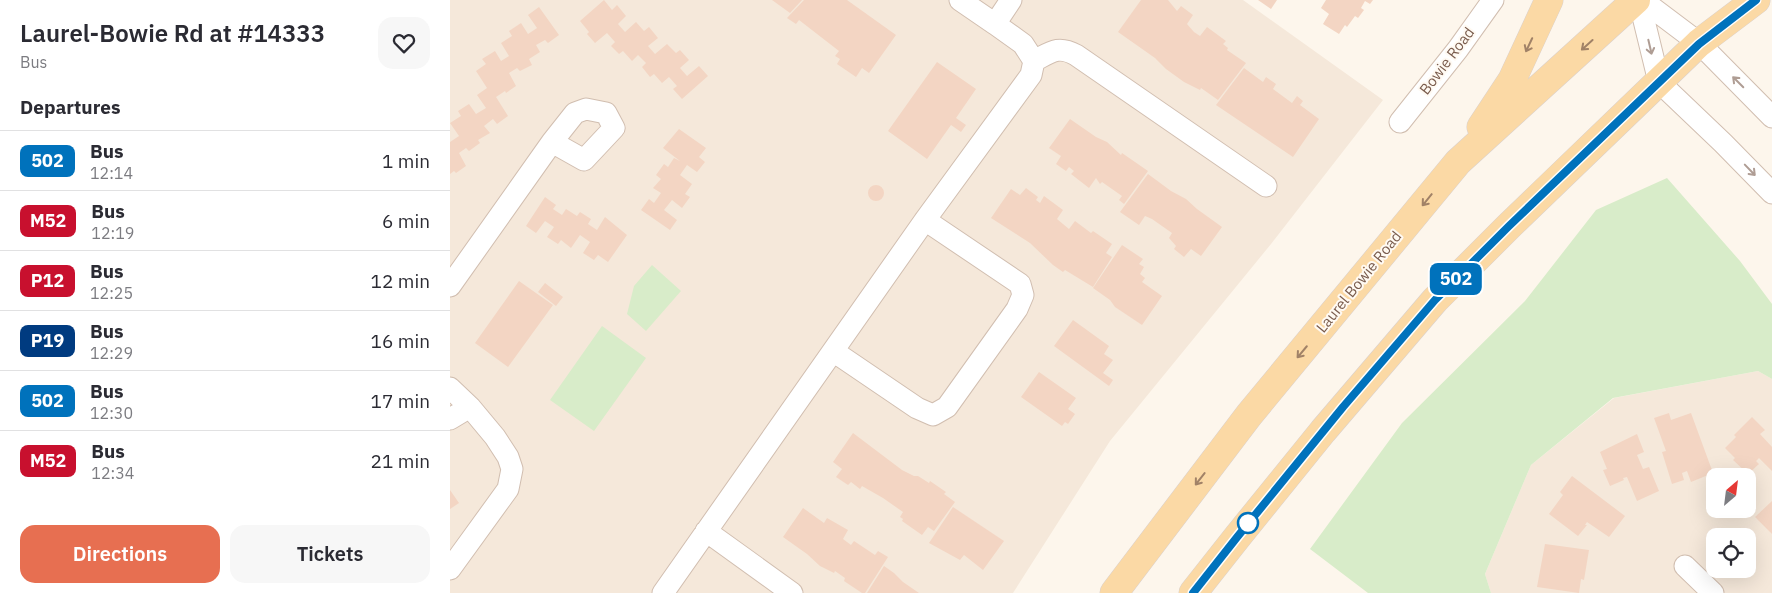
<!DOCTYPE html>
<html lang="en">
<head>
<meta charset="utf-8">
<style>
	body { margin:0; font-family:"IBM Plex Sans",sans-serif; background:#f7f7f7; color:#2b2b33; height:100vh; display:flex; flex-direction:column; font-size:19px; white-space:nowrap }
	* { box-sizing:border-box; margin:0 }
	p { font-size:16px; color:#7c7c81 }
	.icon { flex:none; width:28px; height:28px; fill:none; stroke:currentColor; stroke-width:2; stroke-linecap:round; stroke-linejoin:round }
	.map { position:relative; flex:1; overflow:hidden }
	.drawer { display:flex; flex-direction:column; background:#fff; width:450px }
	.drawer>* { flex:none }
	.badge { padding:0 10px; border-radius:8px; font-size:18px; line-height:32px }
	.needle { width:32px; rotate:28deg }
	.fabs { position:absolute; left:1256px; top:468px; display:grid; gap:10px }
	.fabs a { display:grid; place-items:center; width:50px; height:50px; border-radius:10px; background:#fff; box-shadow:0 5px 20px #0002; font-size:25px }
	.map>.badge { position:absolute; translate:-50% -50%; box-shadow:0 0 0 2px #fff }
	h2 { padding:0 20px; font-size:19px; line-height:45px }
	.round { display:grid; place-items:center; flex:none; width:52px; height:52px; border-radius:15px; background:#f7f7f7 }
	.summary { display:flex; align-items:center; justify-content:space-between; height:85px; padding:0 20px }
	h1 { font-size:24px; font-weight:600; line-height:38px }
	.primary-button { display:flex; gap:10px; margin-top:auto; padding:10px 20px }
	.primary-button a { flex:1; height:58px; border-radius:15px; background:#e76f51; color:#fff; font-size:20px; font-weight:600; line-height:58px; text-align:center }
	.primary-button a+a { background:#f7f7f7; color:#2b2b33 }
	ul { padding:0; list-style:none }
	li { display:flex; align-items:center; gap:15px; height:60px; padding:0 20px; border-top:1px solid #e1e1e2 }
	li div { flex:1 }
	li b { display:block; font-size:19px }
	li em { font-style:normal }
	li .badge { min-width:55px; font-weight:700; text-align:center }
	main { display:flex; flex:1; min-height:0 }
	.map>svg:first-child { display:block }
	.residential { fill:#f5e8da; fill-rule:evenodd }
	.green { fill:#d8ecc9 }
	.building { fill:#f3d5c3 }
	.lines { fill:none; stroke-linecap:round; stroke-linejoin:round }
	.minor-casing { stroke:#d1beb0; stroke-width:23 }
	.primary-casing { stroke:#dad1cd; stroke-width:29 }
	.minor { stroke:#fff; stroke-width:21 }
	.primary { stroke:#fbd9a5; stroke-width:28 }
	.oneway { stroke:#a18267 }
	.oneway2 { stroke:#af9d94 }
	.line-casing { stroke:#fff; stroke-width:11 }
	.line { stroke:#0072bc; stroke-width:8 }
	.stop-dot { fill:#fff; stroke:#0072bc; stroke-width:2.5 }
	.labels { text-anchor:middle; stroke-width:4; stroke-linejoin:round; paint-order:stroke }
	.street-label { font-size:15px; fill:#7a5c4d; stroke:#fffaf3 }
</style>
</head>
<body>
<main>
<section class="drawer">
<div class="summary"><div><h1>Laurel-Bowie Rd at #14333</h1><p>Bus</p></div><a class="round"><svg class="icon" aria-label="heart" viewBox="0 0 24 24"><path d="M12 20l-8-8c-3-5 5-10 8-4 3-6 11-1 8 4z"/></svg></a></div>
<h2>Departures</h2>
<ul>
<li><span class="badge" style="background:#0072bc;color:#fff">502</span><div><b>Bus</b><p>12:14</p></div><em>1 min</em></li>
<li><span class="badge" style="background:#c8102e;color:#fff">M52</span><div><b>Bus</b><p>12:19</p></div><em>6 min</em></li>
<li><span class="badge" style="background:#c8102e;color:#fff">P12</span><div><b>Bus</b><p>12:25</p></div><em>12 min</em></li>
<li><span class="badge" style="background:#003b80;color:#fff">P19</span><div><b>Bus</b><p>12:29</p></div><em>16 min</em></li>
<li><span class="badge" style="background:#0072bc;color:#fff">502</span><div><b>Bus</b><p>12:30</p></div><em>17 min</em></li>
<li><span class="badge" style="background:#c8102e;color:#fff">M52</span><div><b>Bus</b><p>12:34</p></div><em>21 min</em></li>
</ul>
<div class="primary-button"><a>Directions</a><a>Tickets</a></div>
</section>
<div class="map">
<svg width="1322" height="593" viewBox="0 0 1322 593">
	<rect width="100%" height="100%" fill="#fdf6ec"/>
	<path class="residential" d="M0,0H793L933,100L821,244L660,441L563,593H0Z
		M1308,371L1322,379V593H1041L1035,574L1081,465L1164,398ZM1265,476H1298V509H1265ZM1265,536H1298V569H1265Z"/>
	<path class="green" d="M1217,178L1290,261L1322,304V379L1308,371L1163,398L1081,465L1035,574L1041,593H918L860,549L952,423L1075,301L1146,210Z
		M202,265L231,291L196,331L177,314L184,286Z
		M152,326L196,358L144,431L100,400Z"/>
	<path class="building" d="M154,0L162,10L167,5L176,16L168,24L175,32L186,22L194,31L199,27L208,38L198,46L205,54L217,44L226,53L230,50L239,60L230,68L237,76L249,66L258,76L232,99L223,89L227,86L219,77L212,83L204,74L200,77L192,67L196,63L188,55L182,61L173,51L169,54L161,46L165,42L157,33L145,43L137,34L139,32L130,21Z
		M322,0H352L340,13Z
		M354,0H397L446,35L419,73L412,68L406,77L387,64L390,59L385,56L389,51L349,20L346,24L337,18Z
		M691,0H718L727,11L731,6L743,15L737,24L744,32L750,36L757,27L776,41L773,44L778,48L777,50L796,63L768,100L751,88L750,90L734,82L716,69L705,58L668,32Z
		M808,0H827L821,9Z
		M876,0H923L920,4L915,1L911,8L914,10L908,18L905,16L897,27L895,25L889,34L873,24L879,14L871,8Z
		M89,7L109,35L98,43L95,40L86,45L90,52L79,59L82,65L70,71L67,68L59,73L66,86L56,93L55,91L46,97L58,116L47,124L43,119L34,126L40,133L28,140L30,143L19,151L16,148L9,153L16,166L6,173L4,171L0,174V142L9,136L0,123L11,116L8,111L19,104L26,114L36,108L27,95L37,88L26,71L36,64L32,59L45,51L51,61L59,56L51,43L62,36L59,31L71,23L78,34L87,28L78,15Z
		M487,62L526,89L506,118L516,125L511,132L501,125L477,159L438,131Z
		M794,68L813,82L816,77L826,84L823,89L842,103L847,96L853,101L850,105L869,119L843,157L766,105Z
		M620,119L646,137L657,142L671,155L672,153L698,171L674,204L669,200L672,196L652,182L650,184L646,178L639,188L621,174L624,171L619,167L616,171L606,164L611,156L599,148Z
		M229,129L256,148L249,157L255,162L247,172L237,165L230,175L242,184L235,194L240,197L232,208L222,200L214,210L227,220L220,230L191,210L199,199L204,203L211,193L203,188L211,179L206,175L214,164L218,167L224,158L230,161L213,148Z
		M698,174L721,191L736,199L747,209L772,227L751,256L741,249L734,257L724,249L726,246L719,238L722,233L702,219L695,216L689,225L670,212Z
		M418 193a8 8 0 1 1 16 0a8 8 0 1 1-16 0Z
		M576,188L588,197L586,200L590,203L594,196L613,210L607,219L619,229L625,221L641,233L643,231L662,244L656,253L662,257L643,287L615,270L613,272L603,265L580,243L541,218L561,189L570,195Z
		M95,197L106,205L103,209L112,215L116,209L127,216L130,212L141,219L138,224L147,230L155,217L177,235L158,262L148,255L144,260L133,253L140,242L130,235L121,248L111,240L108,244L97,237L104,227L95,221L86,233L76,226Z
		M672,245L693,259L689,264L694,267L690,274L695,278L692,282L712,296L692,325L665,307L660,300L643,288Z
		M69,281L103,305L58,367L25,343Z
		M95,283L113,297L106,306L88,292Z
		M623,320L659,346L654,354L663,360L653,373L663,380L659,386L604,346Z
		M589,372L626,398L618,409L625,414L618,424L615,422L612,426L571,397Z
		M1219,413L1221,420L1241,413L1263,473L1241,482L1237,471L1232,473L1234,480L1222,484L1212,452L1216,451L1204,418Z
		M1302,417L1315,430L1310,434L1322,447V471L1309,458L1306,461L1309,464L1298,474L1283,460L1285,458L1275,448L1286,437L1284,435Z
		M403,433L452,470L464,476H468L479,483L480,481L496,492L494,494L505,502L484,531L478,527L472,535L452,521L453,519L450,517L453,512L433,498L412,486L410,489L401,482L398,485L386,477L392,469L383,462Z
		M1187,434L1194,452L1187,455L1193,469L1199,467L1209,491L1187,501L1177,477L1173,478L1174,480L1160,486L1153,470L1157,469L1150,452Z
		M1122,476L1175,516L1159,537L1137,522L1135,525H1137L1128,536L1099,514L1113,495L1110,492Z
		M0,490L9,503L0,509Z
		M1322,501V534L1305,517Z
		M503,507L554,541L533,570L514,555L510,560L479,543Z
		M353,508L374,523L377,518L398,530L393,539L401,545L404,541L425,555L428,551L438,557L415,593H412L394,581L395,578L385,571L384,573L370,566L357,554L333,537Z
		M1095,544L1139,550L1134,580L1131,579L1129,593L1087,587Z
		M434,566L444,573L453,582L469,593H417Z"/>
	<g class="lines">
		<g class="minor-casing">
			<path id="minor" d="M510,0L545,24L561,0
				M1189,0L1209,82L1273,143L1322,193
				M1192,0L1249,43L1322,117
				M584,61C601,52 608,45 626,55L816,186
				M950,122L1008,49L1043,0
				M0,286L102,142L125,113L136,109L156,113L164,128L134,160L102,142
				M383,351L467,408L483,415L497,407L567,309L573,295L570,284L475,220
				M0,388L20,407L45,437L58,457L62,469L58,489L0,569
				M0,419L20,407
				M256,531L342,593
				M1235,566L1263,593
				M213,593L475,220L581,75L584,61L573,44L545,24"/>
		</g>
		<g class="primary-casing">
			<path id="primary" d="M1031,127L1062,80L1099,0
				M664,593L799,415L1008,162L1186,0
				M743,593L788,536L873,431L985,300L1059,226L1249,43L1306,0"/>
		</g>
		<use href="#minor" class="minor"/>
		<use href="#primary" class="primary"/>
	</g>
	<defs><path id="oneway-shaft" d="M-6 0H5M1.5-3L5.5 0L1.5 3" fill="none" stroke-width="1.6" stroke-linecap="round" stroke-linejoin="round" transform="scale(1.25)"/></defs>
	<g class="oneway">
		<use href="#oneway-shaft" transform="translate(1079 45) rotate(115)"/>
		<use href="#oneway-shaft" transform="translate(1137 45) rotate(138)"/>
		<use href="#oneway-shaft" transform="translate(977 200) rotate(129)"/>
		<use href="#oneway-shaft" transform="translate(852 352) rotate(130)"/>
		<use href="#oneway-shaft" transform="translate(750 479) rotate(128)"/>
	</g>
	<g class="oneway2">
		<use href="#oneway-shaft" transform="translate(1200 47) rotate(77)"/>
		<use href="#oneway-shaft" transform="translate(1288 82) rotate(-135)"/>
		<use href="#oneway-shaft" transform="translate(1300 170) rotate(46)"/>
	</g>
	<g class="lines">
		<g class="line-casing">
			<path id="line" d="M743,593L788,536L893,407L985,300L1059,226L1249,44L1306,0"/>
		</g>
		<use href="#line" class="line"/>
	</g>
	<circle class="stop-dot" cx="798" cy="523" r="10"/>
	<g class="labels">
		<g class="street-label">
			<text transform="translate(997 61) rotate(-53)" y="5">Bowie Road</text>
			<text transform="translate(909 282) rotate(-51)" y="5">Laurel Bowie Road</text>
		</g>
	</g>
</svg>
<div class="fabs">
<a><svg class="needle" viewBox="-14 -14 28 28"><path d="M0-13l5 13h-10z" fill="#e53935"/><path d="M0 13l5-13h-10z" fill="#7c7c81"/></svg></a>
<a><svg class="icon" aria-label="locate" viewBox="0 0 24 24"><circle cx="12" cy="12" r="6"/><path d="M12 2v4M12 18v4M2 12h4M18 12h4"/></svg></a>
</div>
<b class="badge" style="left:1006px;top:279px;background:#0072bc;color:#fff">502</b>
</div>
</main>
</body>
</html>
